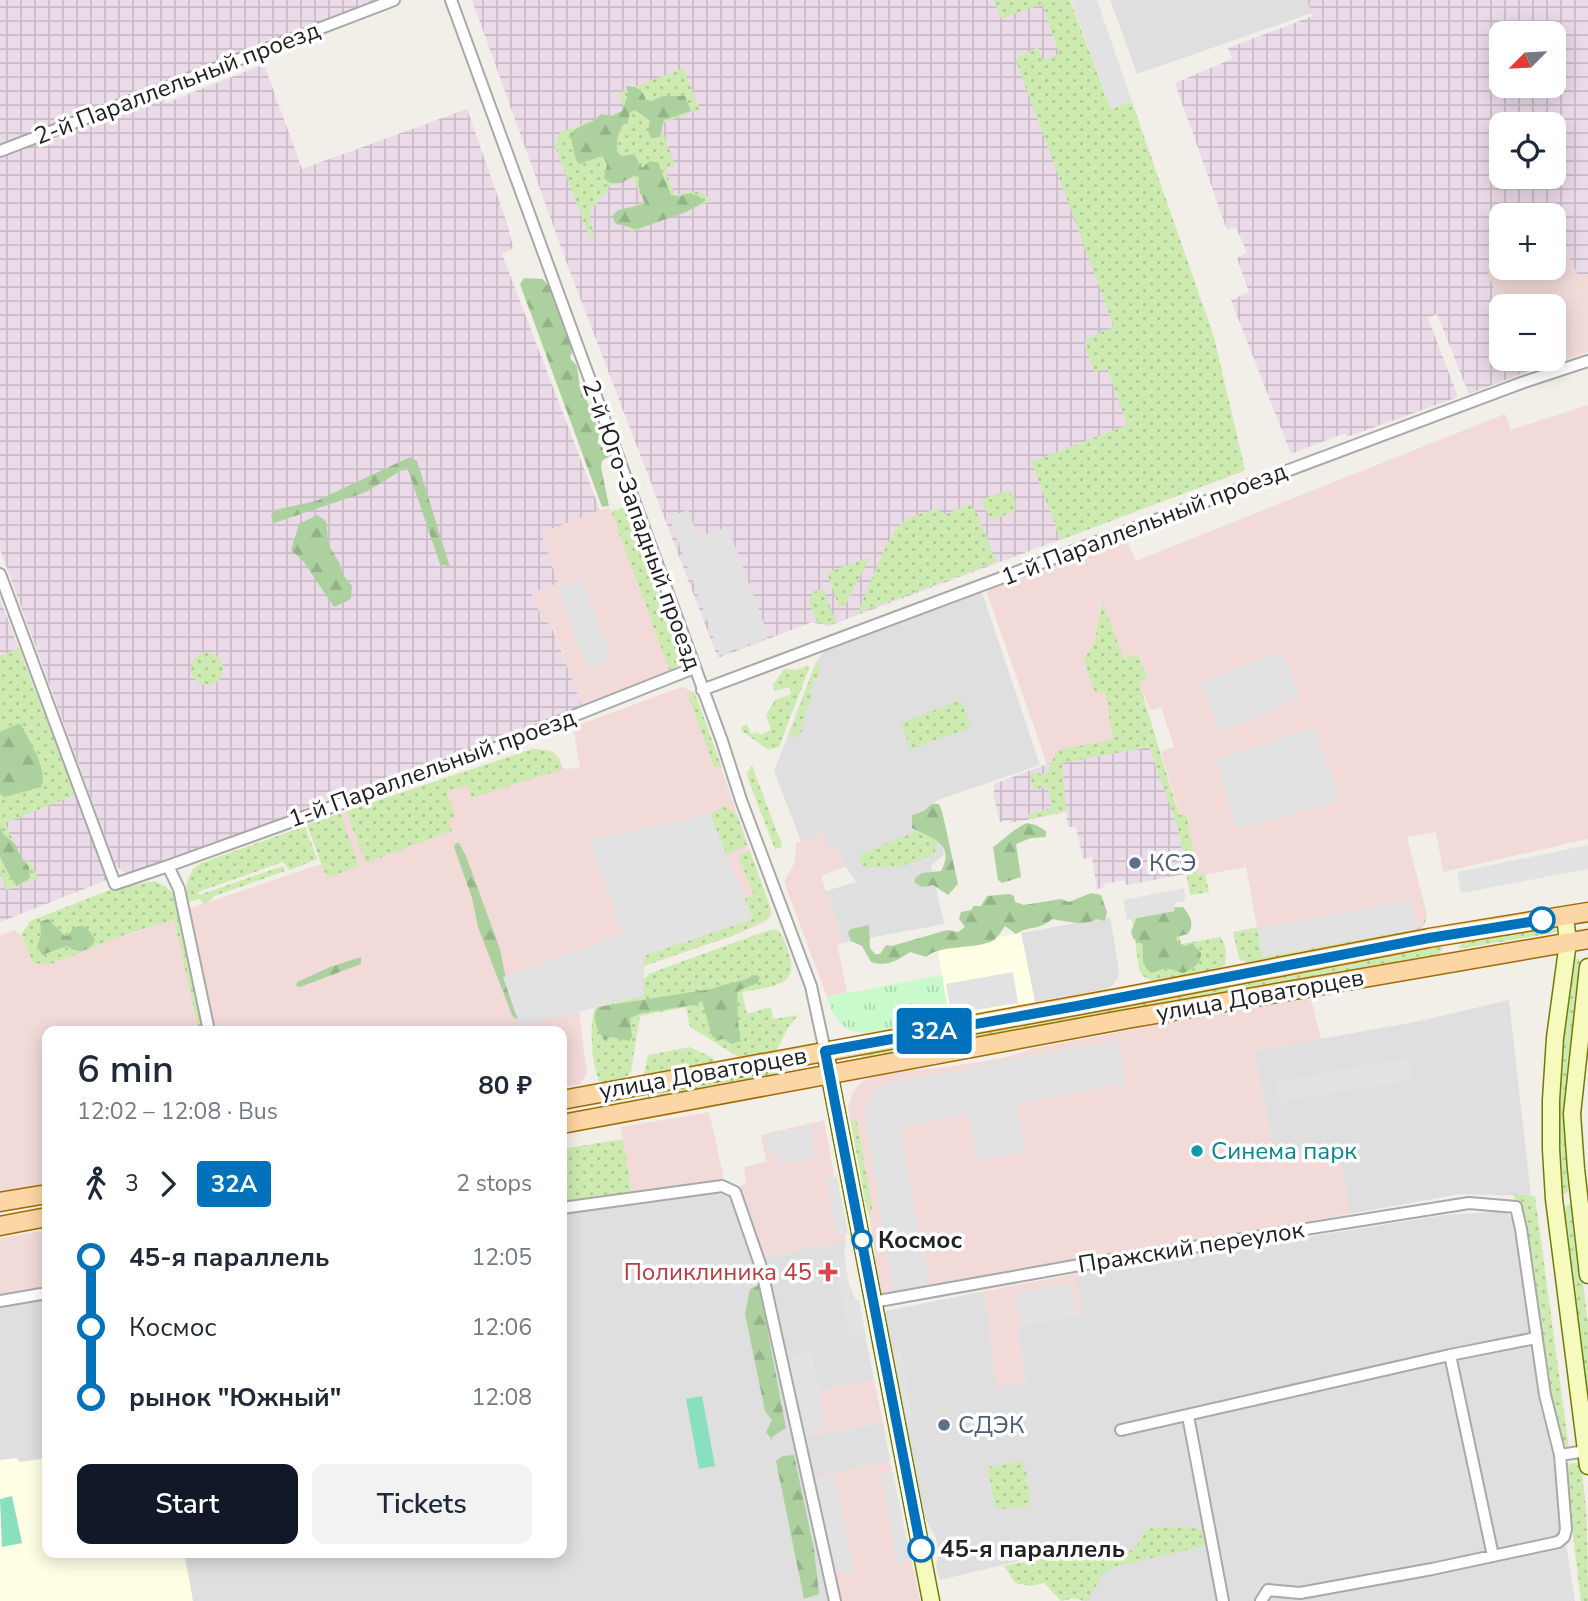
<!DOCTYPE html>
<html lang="en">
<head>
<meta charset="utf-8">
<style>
	body { margin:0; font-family:"Nunito Sans",sans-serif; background:#f2f2f3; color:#1f2937; height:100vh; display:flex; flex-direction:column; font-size:26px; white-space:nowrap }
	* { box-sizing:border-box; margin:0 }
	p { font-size:23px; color:#747a83 }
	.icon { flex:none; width:38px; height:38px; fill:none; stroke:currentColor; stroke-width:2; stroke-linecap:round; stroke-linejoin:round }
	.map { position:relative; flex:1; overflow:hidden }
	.panel { position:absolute; left:42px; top:1026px; width:525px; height:532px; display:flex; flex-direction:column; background:#fff; border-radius:14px; box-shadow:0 4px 18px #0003 }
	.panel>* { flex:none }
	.badge { padding:0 14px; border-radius:5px; font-size:24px; line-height:46px }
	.needle { width:46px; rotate:246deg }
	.fabs { position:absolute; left:1489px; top:21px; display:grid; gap:14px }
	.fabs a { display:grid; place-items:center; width:77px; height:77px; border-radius:14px; background:#fff; box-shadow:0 4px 18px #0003; font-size:35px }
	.map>.badge { position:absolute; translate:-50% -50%; box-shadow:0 0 0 4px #fff }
	.legs { display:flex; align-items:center; gap:10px; height:77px; padding:0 35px; font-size:23px }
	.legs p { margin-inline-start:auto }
	.overview { display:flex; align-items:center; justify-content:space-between; height:119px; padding:0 35px }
	h1 { font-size:38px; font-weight:600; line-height:52px }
	.primary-button { display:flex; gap:14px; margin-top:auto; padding:14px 35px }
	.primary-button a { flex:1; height:80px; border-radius:14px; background:#111827; color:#fff; font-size:28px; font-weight:600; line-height:80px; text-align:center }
	.primary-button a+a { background:#f2f2f3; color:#1f2937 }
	ul { padding:0 35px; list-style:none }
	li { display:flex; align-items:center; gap:24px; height:70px; font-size:26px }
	li i { display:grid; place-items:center; width:10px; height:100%; margin:0 9px; background:currentColor }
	li i::after { content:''; width:18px; height:18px; margin:-9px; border:5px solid; border-radius:50%; background:#fff }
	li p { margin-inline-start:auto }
	li:first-child i { background:linear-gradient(#0000 50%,currentColor 0) }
	li:last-child i { background:linear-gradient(currentColor 50%,#0000 0) }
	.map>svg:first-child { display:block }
	.residential { fill:#e0dfdf }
	.commercial { fill:#f2dad9 }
	.industrial { fill:url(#industrial-grid); fill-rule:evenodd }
	.education { fill:#ffffe5 }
	.grass { fill:url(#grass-dots) }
	.forest { fill:url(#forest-firs) }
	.park { fill:url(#park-tufts) }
	.pitch { fill:#88e0be }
	.parking { fill:#e2e2e2 }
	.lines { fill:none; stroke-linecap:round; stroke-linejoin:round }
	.street-casing { stroke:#a9a9a9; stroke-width:14 }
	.secondary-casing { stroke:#707d05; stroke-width:19 }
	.primary-casing { stroke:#a06b00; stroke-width:21 }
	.street { stroke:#fff; stroke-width:10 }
	.secondary { stroke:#f7fabf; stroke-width:16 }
	.primary { stroke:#fcd6a4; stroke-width:18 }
	.line-1-casing { stroke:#fff; stroke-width:16 }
	.line-1 { stroke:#0072bc; stroke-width:10 }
	.service-dot { fill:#5c6f8a; stroke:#fff; stroke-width:2.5 }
	.stop-1-dot { fill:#fff; stroke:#0072bc; stroke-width:3.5 }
	.culture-dot { fill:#0f9aa8; stroke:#fff; stroke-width:2.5 }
	.health-dot { fill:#e0444e; stroke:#fff; stroke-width:2.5 }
	.labels { text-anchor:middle; stroke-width:7; stroke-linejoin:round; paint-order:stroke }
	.street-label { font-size:24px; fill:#222; stroke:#fff }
	.service-label { font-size:24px; fill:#4e5e75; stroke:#fff; text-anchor:start }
	.culture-label { font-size:24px; fill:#0d838f; stroke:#fff; text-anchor:start }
	.stop-label { font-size:24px; font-weight:bold; fill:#222; stroke:#fff; text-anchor:start }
	.health-label { font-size:24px; fill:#be3a42; stroke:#fff; text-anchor:end }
</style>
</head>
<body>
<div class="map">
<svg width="1588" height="1601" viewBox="0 0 1588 1601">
	<defs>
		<pattern id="industrial-grid" width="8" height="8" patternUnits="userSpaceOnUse" patternTransform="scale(1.75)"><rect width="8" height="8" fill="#ebdbe8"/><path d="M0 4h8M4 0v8" fill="none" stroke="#c9bcc7"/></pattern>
		<pattern id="grass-dots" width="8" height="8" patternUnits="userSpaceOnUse" patternTransform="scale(1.75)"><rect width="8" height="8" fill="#cdebb0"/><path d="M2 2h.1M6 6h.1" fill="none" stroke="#b0c997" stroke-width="1.8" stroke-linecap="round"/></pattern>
		<pattern id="forest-firs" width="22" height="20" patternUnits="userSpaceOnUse" patternTransform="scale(1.75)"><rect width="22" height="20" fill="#add19e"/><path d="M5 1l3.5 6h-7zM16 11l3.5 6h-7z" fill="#95b388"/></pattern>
		<pattern id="park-tufts" width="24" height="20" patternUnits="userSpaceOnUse" patternTransform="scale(1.75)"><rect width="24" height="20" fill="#c8facc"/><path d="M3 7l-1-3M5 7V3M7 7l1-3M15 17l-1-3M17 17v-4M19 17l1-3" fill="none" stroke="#acd6af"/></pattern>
	</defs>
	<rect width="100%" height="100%" fill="#f2efe9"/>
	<path class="residential" d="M1110,0H1307L1312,13L1137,74Z
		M981,589L1040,765L935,801L944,855L931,865L944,924L843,943L826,891L856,882L843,862L836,845L829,848L823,833L801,841L774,771L816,662L823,652Z
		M1110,917L1119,970L1118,978L1113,985L1106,989L1035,1002L1021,933Z
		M1509,1000L1531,1196L1460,1194L1349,1214L1339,1151L1275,1161L1254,1051L1415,1022Z
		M719,1189L733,1195L760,1274L831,1601H0V1306L47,1298V1552H562V1212Z
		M1504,1211L1511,1217L1514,1223L1539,1402L1553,1455L1560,1526L1566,1544L1575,1601H1227L1213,1541L1206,1544L1220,1601H1081L1068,1574L1062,1551L940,1580L936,1567L939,1552L936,1538L924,1516L884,1314L886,1311L985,1291L997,1387L1025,1382L1017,1327L1081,1315L1075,1274L1445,1215Z
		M846,1242L844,1256L849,1285L860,1309L874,1380L793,1396L760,1257Z
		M883,1422L890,1461L809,1478L800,1438Z"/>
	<path class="commercial" d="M1561,241L1579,278L1588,274V352L1528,371L1523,359H1554V306L1501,307L1488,273L1501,267L1554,268V244Z
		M1588,405V839L1443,872L1436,832L1407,837L1427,915L1425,924L1421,929L1242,961L1239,958L1233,932L1257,927L1246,867L1198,876L1186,814L1180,816L1161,751L1174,747L1161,707L1150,711L1139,682L1148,678L1138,654L1124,659L1101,603L1094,643L1084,659L1109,690L1119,753L1047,764L987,593L988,586L1125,538L1136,561L1505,414L1511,430Z
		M610,508L670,672L583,708L552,625L542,618L531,593L558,582L540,533L600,510Z
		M682,687L694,692L697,699L772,914L763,923L732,936L644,966V996L579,1011L587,1074L580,1084L562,1087V1031H215L188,909L321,864L307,825L532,749L552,751L559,757L563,769L580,768L573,727Z
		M823,832L829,847L836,844L847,866L821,876L843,943L837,944L847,992L827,997L784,882L795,862L796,843Z
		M174,920L204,1031H47V1187L0,1195V936L14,930L21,935L33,963Z
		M1310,995L1321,1039L1254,1051L1275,1161L1339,1151L1349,1214L887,1295L880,1292L873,1263L875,1254L869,1213L848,1107L853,1092L862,1082L869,1078L903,1071L947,1067L1003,1058L1036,1048Z
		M709,1112L724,1178L632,1194L621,1127Z
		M824,1120L846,1242L760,1257L738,1188L746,1183L744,1167L766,1162L761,1135Z
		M47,1230V1289L0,1298V1238Z
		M1075,1274L1082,1315L1017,1328L1025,1383L997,1387L985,1291Z
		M874,1380L883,1422L800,1438L793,1396Z
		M890,1461L920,1601H836L809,1478Z"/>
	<path class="industrial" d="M0,0H376L0,144Z
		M472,0H1068L1241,472L828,626L812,622L718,658L566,261Z
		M1307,0H1588V274L1579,278L1562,242L1554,244V215H1502L1501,267L1488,273L1501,307L1502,359H1523L1528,371L1469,394L1437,314L1428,318L1458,397L1347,437L1345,433L1291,454L1231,300L1249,292L1237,258L1247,253L1236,227L1227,230L1175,83L1232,59L1228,48L1313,16ZM1502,33H1554V86H1502ZM1502,124H1554V177H1502Z
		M264,64L302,169L467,109L508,226L513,248L502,254L600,510L541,533L558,583L531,593L542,618L551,625L583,708L523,733L300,812L133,875L123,872L115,864L0,549V157L163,94L166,103Z
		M0,599L107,880L0,922Z
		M1150,747L1178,828L1186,874L1126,885L1124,880L1104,884V887L1097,889L1092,857L1083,859L1076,827H1068L1066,812L1011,823L1010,820L1000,822L994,797V784L1047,764Z"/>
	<path class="education" d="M1021,933L1035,1002L949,1018L938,950Z
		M16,1458L20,1462L47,1458V1552H184L193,1601H0V1460Z"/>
	<path class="grass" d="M994,0H1070L1111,109L1132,102L1214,337L1245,470L1061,540L1031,462L1127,425L1107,368L1095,372C1082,340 1077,341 1112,328L1113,324L1016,61L1017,58L1038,47L1043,60L1059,54L1042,4L1001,19Z
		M683,68L700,109L660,124L675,165L665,169L675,195C688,193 701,187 710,200L708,202L631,232L623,211L644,203L633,178L607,187L609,192L596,199L598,205L591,207L590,220L594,238L590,239L555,146L560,132L625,110L619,93Z
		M1007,491C1015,494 1017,504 1014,512L991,520L982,502L983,499Z
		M970,504L978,515L996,562L858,613C866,594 888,533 902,523C912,515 927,512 938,508L943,515Z
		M623,508L627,511L681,656L679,665L670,672L611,511Z
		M866,558L868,561L846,604L839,607L828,576L829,572Z
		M823,589L836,622L828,625L817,622L809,602L813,592Z
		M1102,601L1124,659L1138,654L1148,679L1139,682L1179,815L1186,813L1198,875L1205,874L1209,892L1190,895L1178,828L1149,747L1062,763L1066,811L1029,819L1028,814L1052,808L1047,787L1033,790L1030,773L1046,774L1056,753L1062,749L1113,740L1105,691L1094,692L1084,659L1094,643Z
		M19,648L75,795L5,823L23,862L29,860L38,878L6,890L0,873V656Z
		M191 669a16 16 0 1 1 32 0a16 16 0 1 1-32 0Z
		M816,662L821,671L818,678L815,677L810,693L812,695L801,727L802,731L792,739L790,734Z
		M807,665L809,668L779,747L768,750L742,731L741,727L747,724L751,734L758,732L760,735L771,730L766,715L775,700L791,694L789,687L775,691L773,685L784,669L796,670Z
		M694,692L697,699L722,768L714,767L689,698V693Z
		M961,700L971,727L911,750L901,723Z
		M532,749C551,751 556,749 563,769L472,798L467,785L447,792L455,816L448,819L452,831L366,863L346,811Z
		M752,766L782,845L781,848L775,849L749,782L747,773Z
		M723,807C740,808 742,832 747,845L726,855L710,814Z
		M340,813L359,866L327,878L307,825Z
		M305,826L317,859L290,870L283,862L198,892L199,895L283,866L285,871L214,896L209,902L203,904L200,898L194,901H187C186,884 186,873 201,863Z
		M923,829L937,836L935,852C918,865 884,871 864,866L859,859L861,854Z
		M750,851L771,909L769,918L732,936L643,966L646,955L752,919L744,899L754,895L738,855Z
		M154,881L165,886L174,894L204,1031H199L174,920L130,933L48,965L33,963L21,935L30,921L110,890Z
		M1175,911L1181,944L1221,937L1226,949L1225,965L1215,971L1154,982L1143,976L1139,969L1132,919Z
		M1426,914L1425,924L1415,933L1249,964L1239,958L1233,932L1257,928L1263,957L1417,929L1423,924Z
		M1554,925L1557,931L1553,933L1459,949L1462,942Z
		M776,929C784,935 786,945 789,954C801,988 767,987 742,992L747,1014L771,1007L773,1019L798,1015L787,1029L776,1052L740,1058L690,1027L686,1007L640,1016L631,1072L623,1080L600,1082C592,1071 588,1018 596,1007L644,996V980L648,974L769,930Z
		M1441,946L1443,948L1440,954L863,1060L861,1054Z
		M1575,958L1580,960L1581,963L1567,1144L1570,1190L1565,1194L1561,1193L1555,1144L1557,1079L1571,960Z
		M690,1047L713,1058L716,1063L715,1066L645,1079L644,1074L648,1055Z
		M774,1069L776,1076L648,1099V1092Z
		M850,1118L857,1122L873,1211L872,1213H869L867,1210Z
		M623,1139L632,1194L562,1204V1149Z
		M1512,1194L1535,1196L1569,1449C1547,1434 1526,1241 1520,1205Z
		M1569,1204L1574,1209L1588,1323V1414L1563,1209Z
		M1020,1461L1025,1467L1031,1500L1026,1507L999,1509L995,1505L988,1471L989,1467Z
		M1579,1462C1588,1486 1588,1570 1588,1601H1581L1565,1470L1569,1464Z
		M1161,1527H1189L1202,1530L1205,1546L1113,1567L1103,1574L1087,1601L1074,1598L1061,1601L1044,1583L1031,1586L1015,1583L1004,1566L1100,1547L1111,1555L1134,1550L1147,1529Z"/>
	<path class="forest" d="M626,86C640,87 643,90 647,103L663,96H685L691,111L664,120L660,137L651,138L648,130L650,121L635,110L630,112L628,121C617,127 617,140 617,151L621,156L634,154L642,168L649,161L659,163C660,173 668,185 671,195L679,196L690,193L699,196L704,202L686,212L638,229L616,224L612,216L618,210L645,204L638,185L639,177L633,176L621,183H610L604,178L607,164L602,156L579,164L576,160L570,134C582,122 591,126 601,114L612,116L622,111L628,95Z
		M524,278L543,279L550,288L573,350L570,358L577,366L579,381L601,436L597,442L610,456L602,461L601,467L609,506L602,507L520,284Z
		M410,457L417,461L450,567L440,564L407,467L366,492L274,523L271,516L275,510L316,501Z
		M317,515L326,521L329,546L339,562L343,575L352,586L351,599L334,607L303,561L291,550L299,524Z
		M18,724L21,725C30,742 48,769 41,787L4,797L0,794V732Z
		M932,804H939L942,811L958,884L948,895L933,885L922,887L915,883V878L922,873L941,871C956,843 931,838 912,828V815L924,811Z
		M1027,823L1036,825L1046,831V837L1031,838L1016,844L1021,877L1002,883L998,880L993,847C1005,839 1013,829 1027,823Z
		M0,827L3,834L15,844L21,857L29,867L30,878L17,886C11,878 3,865 0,856C0,848 0,835 0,827Z
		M456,843H459L466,856L500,949L506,979L520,1018L516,1019L512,1015L478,927L472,898L454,847Z
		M1091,893L1101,895L1107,912L1105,921L1096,919C1084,927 1066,921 1052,919C1038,931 1030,925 1016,934L1005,926C1002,930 998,937 994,940C977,950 940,944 926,957L910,952C896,961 887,967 871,962L862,946L851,941L848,932L851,929L869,925L870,948L875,954H880L886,945L892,946L947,930L958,932L965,927L959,919L961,912L971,910L974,906H981L987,896L1010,894L1014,896L1015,902L1024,905L1061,899L1069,902Z
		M1183,907C1190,916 1195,923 1188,934L1176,937L1177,942L1185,946L1192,943L1201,953C1201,964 1193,969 1183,973L1166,968L1151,973C1142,965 1142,957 1143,945L1133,938L1131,932L1137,917L1155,908Z
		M48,919L65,936H68C78,918 89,926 95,941C87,953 78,954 67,946L42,955L37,947L41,934L40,922Z
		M361,957V964L300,987L296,986L297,982L330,967Z
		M756,975L760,977L758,983L737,991C738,1009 737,1024 741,1041L732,1044L724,1039L717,1040L712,1036L702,1001L694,1005L642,1013L630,1018L632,1037L629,1041L612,1037L604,1040C597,1029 591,1019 598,1007L711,989C726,983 741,982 756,975Z
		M759,1285L786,1428L772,1437V1440L766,1432L772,1420L765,1411L745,1314L750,1289Z
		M794,1455L814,1549L819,1594L804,1599L776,1461L783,1456Z"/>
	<path class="park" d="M942,975L949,1020C931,1023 913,1026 895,1029C858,1036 840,1037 827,997Z"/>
	<path class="pitch" d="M702,1396L715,1466L699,1469L686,1399Z
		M12,1496L22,1543L2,1547L0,1499Z"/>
	<path class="parking" d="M1071,0H1097L1132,102L1111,109Z
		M688,510L698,537L728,527L769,637L720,655L669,517Z
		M582,579L612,660L587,669L557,588Z
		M1282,651L1300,697L1283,704V707L1220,732L1201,682Z
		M1314,728L1341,800L1236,830L1216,760Z
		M710,814L753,919L646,955L643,962L644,996L520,1026L503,977L623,934L589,840Z
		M1588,845V869L1461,893L1457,872Z
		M1184,888L1186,901L1174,903L1175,911L1127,920L1123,900Z
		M1411,900L1417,929L1262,957L1257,928Z
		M1013,972L1018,1003L951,1014L946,984Z
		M1118,1040L1126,1083L1016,1104L1025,1152L977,1161L968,1114L900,1127L929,1284L893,1290L867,1129L865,1106L873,1091L889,1083Z
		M1408,1058L1412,1080L1279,1103L1276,1081Z
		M810,1126L815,1157L779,1164L776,1154L769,1153L767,1135Z
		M837,1177L848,1233L836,1236L826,1179Z
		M843,1255L851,1300H859L866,1336L850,1339L834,1256Z
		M1071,1283L1077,1316L1021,1327L1014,1294Z
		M897,1350L901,1352L914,1431L908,1432L893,1351Z
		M812,1352L826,1430L801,1435L788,1367L795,1355Z
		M893,1472L911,1561L898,1564L880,1475Z
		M834,1475L854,1570L832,1574L812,1479Z"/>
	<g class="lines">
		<g class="street-casing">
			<path id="street" d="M451,0L722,741L741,800L811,986L825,1051
				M0,151L394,0
				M0,574L115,884L168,866L179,889L209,1031
				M702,690L1524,382L1588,361
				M168,866L512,742L558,722L694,668
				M562,1208L722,1186L735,1192L761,1267L835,1601
				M0,1301L47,1293
				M873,1302L1074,1266L1469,1203L1516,1207L1521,1229L1545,1395L1560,1455L1566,1529L1564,1537L1558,1542L1432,1569L1300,1593L1268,1590L1261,1601
				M1450,1355L1493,1556
				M1188,1416L1223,1601
				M1121,1430L1450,1355L1536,1338
				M1560,1455L1586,1451"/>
		</g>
		<g class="secondary-casing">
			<path id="secondary" d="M1565,916L1568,942L1555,1038L1551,1100V1149L1554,1199L1588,1466
				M1588,967L1572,1114L1576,1169L1588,1275
				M825,1051L931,1601"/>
		</g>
		<g class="primary-casing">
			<path id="primary" d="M562,1100L1129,996L1429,938L1588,912
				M562,1124L1127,1019L1588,939
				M0,1202L47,1194
				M0,1226L47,1217"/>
		</g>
		<use href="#street" class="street"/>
		<use href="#secondary" class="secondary"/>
		<use href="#primary" class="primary"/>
	</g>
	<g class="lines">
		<g class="line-1-casing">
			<path id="line-1" d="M921,1549L825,1051L1077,1006L1429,938L1542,920"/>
		</g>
		<use href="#line-1" class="line-1"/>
	</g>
	<g class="service-dot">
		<circle cx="1135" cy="863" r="7"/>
		<circle cx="944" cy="1425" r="7"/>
	</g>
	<g class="stop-1-dot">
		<circle cx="1542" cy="920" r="12"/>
		<circle cx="862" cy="1240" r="9"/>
		<circle cx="921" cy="1549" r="12"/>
	</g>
	<circle class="culture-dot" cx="1197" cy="1151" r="7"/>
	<path class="health-dot" d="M824.5 1261.5h7v7h7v7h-7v7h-7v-7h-7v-7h7z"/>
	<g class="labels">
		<g class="street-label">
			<text transform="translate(177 83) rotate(-21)" y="8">2-й Параллельный проезд</text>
			<text transform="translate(1144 524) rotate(-21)" y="8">1-й Параллельный проезд</text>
			<text transform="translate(642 525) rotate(70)" y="8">2-й Юго-Западный проезд</text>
			<text transform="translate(432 768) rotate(-20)" y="8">1-й Параллельный проезд</text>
			<text transform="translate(1260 995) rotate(-10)" y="8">улица Доваторцев</text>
			<text transform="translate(703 1073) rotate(-10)" y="8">улица Доваторцев</text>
			<text transform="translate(1191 1247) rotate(-9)" y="8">Пражский переулок</text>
		</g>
		<g class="service-label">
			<text x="1149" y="871">КСЭ</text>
			<text x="958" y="1433">СДЭК</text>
		</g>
		<g class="culture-label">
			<text x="1211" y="1159">Синема парк</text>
		</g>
		<g class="stop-label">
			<text x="878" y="1248">Космос</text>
			<text x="940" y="1557">45-я параллель</text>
		</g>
		<g class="health-label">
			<text x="812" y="1280">Поликлиника 45</text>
		</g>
	</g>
</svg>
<div class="fabs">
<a><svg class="needle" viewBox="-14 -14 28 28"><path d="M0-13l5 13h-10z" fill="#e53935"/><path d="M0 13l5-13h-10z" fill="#747a83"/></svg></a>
<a><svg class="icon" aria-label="locate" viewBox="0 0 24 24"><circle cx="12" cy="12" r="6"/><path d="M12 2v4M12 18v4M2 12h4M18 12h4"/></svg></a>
<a>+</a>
<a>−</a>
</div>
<b class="badge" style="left:934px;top:1031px;background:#0072bc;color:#fff">32A</b>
<section class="panel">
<div class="overview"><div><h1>6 min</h1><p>12:02 – 12:08 · Bus</p></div><b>80 ₽</b></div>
<div class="legs"><svg class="icon" aria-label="walk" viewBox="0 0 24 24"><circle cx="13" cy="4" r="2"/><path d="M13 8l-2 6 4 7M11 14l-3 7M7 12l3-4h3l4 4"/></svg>3<svg class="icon" aria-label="forward" viewBox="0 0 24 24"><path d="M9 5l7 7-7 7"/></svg><b class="badge" style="background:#0072bc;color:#fff">32A</b><p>2 stops</p></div>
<ul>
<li><i style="color:#0072bc"></i><b>45-я параллель</b><p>12:05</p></li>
<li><i style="color:#0072bc"></i><span>Космос</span><p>12:06</p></li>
<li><i style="color:#0072bc"></i><b>рынок &quot;Южный&quot;</b><p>12:08</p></li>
</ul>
<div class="primary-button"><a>Start</a><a>Tickets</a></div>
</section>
</div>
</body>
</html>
